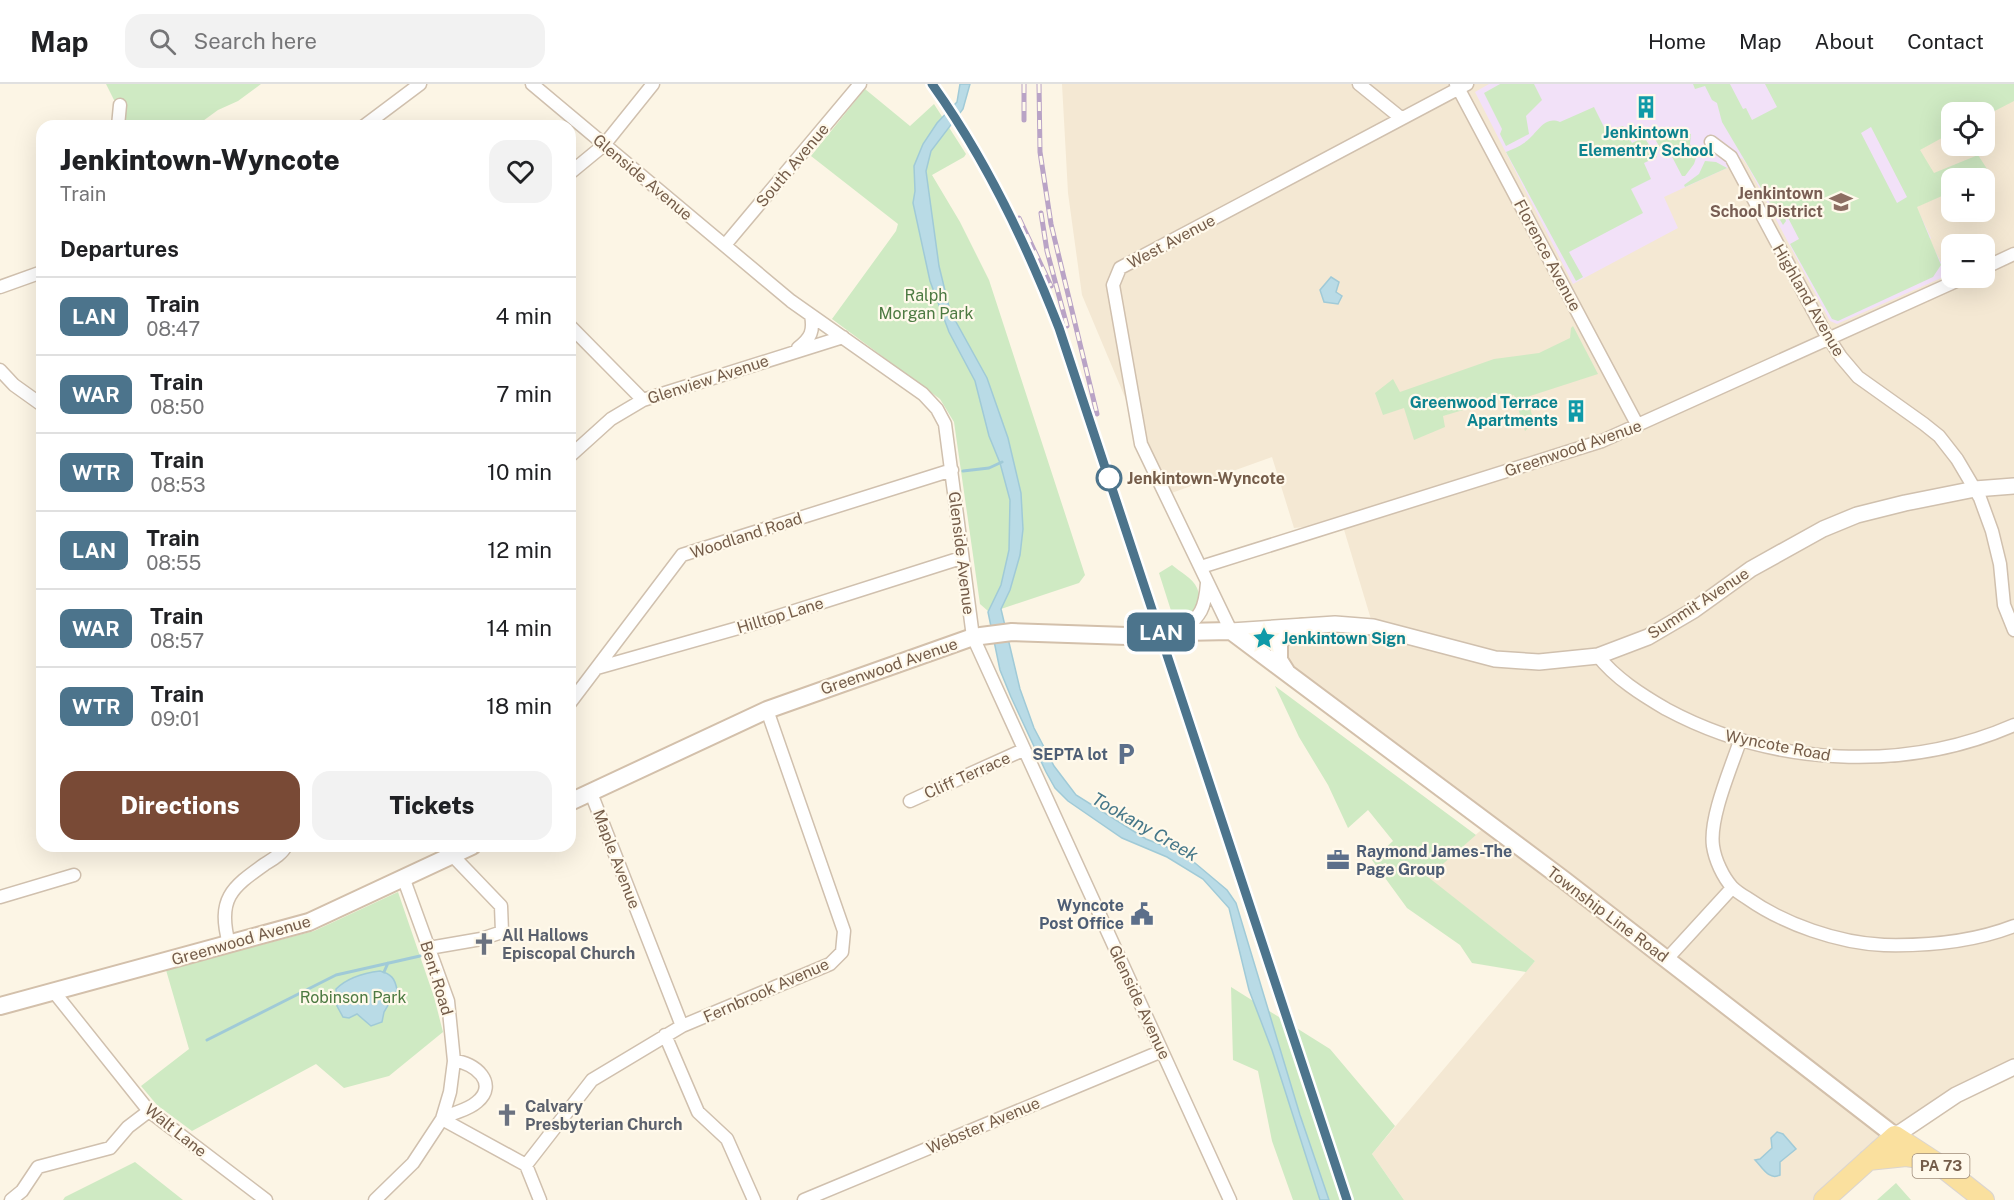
<!DOCTYPE html>
<html lang="en">
<head>
<meta charset="utf-8">
<style>
	body { margin:0; font-family:"Public Sans",sans-serif; background:#f2f2f2; color:#202124; height:100vh; display:flex; flex-direction:column; font-size:22px; white-space:nowrap }
	* { box-sizing:border-box; margin:0 }
	p { font-size:20px; color:#757577 }
	.icon { flex:none; width:33px; height:33px; fill:none; stroke:currentColor; stroke-width:2; stroke-linecap:round; stroke-linejoin:round }
	.map { position:relative; flex:1; overflow:hidden }
	.drawer { position:absolute; left:36px; top:36px; width:540px; height:732px; display:flex; flex-direction:column; background:#fff; border-radius:18px; box-shadow:0 6px 24px #0002 }
	.drawer>* { flex:none }
	.badge { padding:0 12px; border-radius:9px; font-size:21px; line-height:39px }
	.tools { position:absolute; left:1941px; top:18px; display:grid; gap:12px }
	.tools a { display:grid; place-items:center; width:54px; height:54px; border-radius:12px; background:#fff; box-shadow:0 6px 24px #0002; font-size:30px }
	.map>.badge { position:absolute; translate:-50% -50%; box-shadow:0 0 0 3px #fff }
	h2 { padding:0 24px; font-size:22px; line-height:54px }
	.round { display:grid; place-items:center; flex:none; width:63px; height:63px; border-radius:18px; background:#f2f2f2 }
	.overview { display:flex; align-items:center; justify-content:space-between; height:102px; padding:0 24px }
	h1 { font-size:28px; font-weight:800; line-height:45px }
	.primary-button { display:flex; gap:12px; margin-top:auto; padding:12px 24px }
	.primary-button a { flex:1; height:69px; border-radius:18px; background:#794a36; color:#fff; font-size:24px; font-weight:800; line-height:69px; text-align:center }
	.primary-button a+a { background:#f2f2f2; color:#202124 }
	ul { padding:0; list-style:none }
	li { display:flex; align-items:center; gap:18px; height:78px; padding:0 24px; border-top:2px solid #e0e0e0 }
	li div { flex:1 }
	li b { display:block; font-size:22px }
	li em { font-style:normal }
	li .badge { min-width:66px; font-weight:700; text-align:center }
	header { display:flex; align-items:center; gap:36px; box-sizing:border-box; height:84px; padding:0 30px; background:#fff; border-bottom:2px solid #e0e0e0 }
	header strong { font-size:28px }
	nav { display:flex; gap:33px; margin-inline-start:auto; font-size:21px }
	.search { width:420px; height:54px; background:#f2f2f2; display:flex; align-items:center; gap:15px; box-sizing:border-box; padding:0 21px; border-radius:18px; color:#757577; font-size:22px }
	.map>svg:first-child { display:block }
	.residential { fill:#f4e8d3; fill-rule:evenodd }
	.education { fill:#f2e1f8 }
	.green { fill:#cfeac3; fill-rule:evenodd }
	.water { fill:#b9dbe6; stroke:#a0cad7; stroke-width:1.5 }
	.lines { fill:none; stroke-linecap:round; stroke-linejoin:round }
	.stream { stroke:#a0cad7; stroke-width:3 }
	.minor-casing { stroke:#d0c0ae; stroke-width:15 }
	.tertiary-casing { stroke:#d0c0ae; stroke-width:18 }
	.secondary-casing { stroke:#d3c0ab; stroke-width:20 }
	.primary-casing { stroke:#dbd5d0; stroke-width:22 }
	.minor { stroke:#fff; stroke-width:12 }
	.tertiary { stroke:#fff; stroke-width:15 }
	.secondary { stroke:#fff; stroke-width:16 }
	.primary { stroke:#fae09e; stroke-width:20 }
	.rail-casing { stroke:#b9a3c6; stroke-width:5 }
	.rail { stroke:#fff9eb; stroke-width:3; stroke-dasharray:9; stroke-linecap:butt }
	.secondary-bridge-casing { stroke:#d3c0ab; stroke-width:20; stroke-linecap:butt }
	.secondary-bridge { stroke:#fff; stroke-width:16 }
	.line-casing { stroke:#fff; stroke-width:14 }
	.line { stroke:#4c748c; stroke-width:9 }
	.stop-dot { fill:#fff; stroke:#4c748c; stroke-width:3 }
	.labels { text-anchor:middle; stroke-width:4.5; stroke-linejoin:round; paint-order:stroke }
	.shield { fill:#fff9eb; stroke:#9e8c7a; stroke-width:1.5 }
	.shield-label { font-size:15px; font-weight:bold; fill:#755d4a }
	.culture-label { font-size:16px; font-weight:bold; fill:#0d838f; stroke:#fff9eb }
	.street-label { font-size:16px; fill:#755d4a; stroke:#fff9eb }
	.education-label { font-size:16px; font-weight:bold; fill:#785e54; stroke:#fff9eb; text-anchor:end }
	.park-label { font-size:16px; fill:#4d7a42; stroke:#fff9eb }
	.stop-label { font-size:16px; font-weight:bold; fill:#755d4a; stroke:#fff9eb; text-anchor:start }
	.service-label { font-size:16px; font-weight:bold; fill:#4e5e75; stroke:#fff9eb; text-anchor:end }
	.worship-label { font-size:16px; font-weight:bold; fill:#5b616d; stroke:#fff9eb; text-anchor:start }
	.water-label { font-size:18px; font-style:italic; fill:#447688; stroke:#fff9eb }
</style>
</head>
<body>
<header>
<strong>Map</strong>
<div class="search"><svg class="icon" aria-label="search" viewBox="0 0 24 24"><circle cx="10" cy="10" r="6"/><path d="M15 15l6 6"/></svg>Search here</div>
<nav><a>Home</a><a>Map</a><a>About</a><a>Contact</a></nav>
</header>
<div class="map">
<svg width="2014" height="1116" viewBox="0 0 2014 1116">
	<rect width="100%" height="100%" fill="#fcf5e5"/>
	<path class="residential" d="M1062,0H2014V983L1956,1011L1824,1116H1404L1372,1070L1535,877L1427,793L1487,741L1286,587L1283,552L1373,542L1342,439L1294,444L1272,373L1166,411L1082,211L1068,109ZM1952,28H1984V62H1952ZM1952,94H1984V128H1952ZM1952,160H1984V194H1952Z"/>
	<path class="education" d="M1489,0H2014L1984,28H1952L1895,78L1931,154L1929,156L1948,191L1837,240L1830,237L1747,81L1742,74L1727,84L1664,113L1678,144L1573,200L1475,8Z"/>
	<path class="green" d="M106,0H261L238,17L218,26L196,42H127Z
		M1500,0H1534L1542,16L1526,32L1529,50L1506,62L1500,50L1502,45L1484,9Z
		M1693,0H1730L1743,25L1746,24L1752,36L1777,23L1765,0H2014V17L1985,32L1984,28H1952L1951,49L1920,66L1934,89L1978,71L1991,91L1982,94H1952L1951,108L1917,123L1941,181L1933,193L1838,237L1832,235L1790,160L1799,155L1784,126L1782,127L1786,137L1783,141L1722,38L1717,19L1712,16L1705,2L1695,5ZM1871,43L1907,113L1897,119L1861,49Z
		M865,5L910,42L934,20L966,70L964,73L932,91L960,138L989,196L1085,491L1079,499L1001,525L988,527L980,520L954,338L940,315L832,235L896,147L898,140L811,72Z
		M1594,23L1604,43L1612,45L1623,42L1632,59L1644,53L1657,73L1644,79L1651,95L1631,105L1643,129L1569,168L1583,193L1576,197L1506,68C1512,65 1519,63 1524,59C1537,51 1543,31 1560,38Z
		M1673,46L1691,50L1690,60L1696,74L1694,80L1685,92H1682L1669,67L1663,69L1655,55Z
		M1705,77L1716,78L1727,84L1685,103L1684,101L1699,90Z
		M1573,242L1598,290L1527,313L1534,338L1525,347L1514,311L1443,332L1445,343L1414,356L1404,324L1383,331L1375,309L1393,295L1400,308L1494,275L1539,269L1570,254L1571,244Z
		M1172,481C1180,488 1193,494 1197,504C1205,522 1191,535 1174,536L1159,489Z
		M1275,602L1476,751L1428,793L1535,877L1526,888L1472,879L1460,861L1407,824L1372,776L1393,757L1368,726L1348,744L1328,701L1299,653Z
		M398,808L434,913L443,948L389,992L344,1004L316,980L192,1047L157,1021L141,1002L189,965L166,886L314,847Z
		M1231,903L1330,965L1395,1042L1372,1070L1404,1116H1293L1272,1057L1258,987L1233,976Z
		M135,1078L183,1116H63L65,1113Z
		M1896,1099L1911,1116H1877Z"/>
	<path class="water" d="M960,0H970L963,25L931,67L926,87L939,182L950,227L987,294L1008,354L1021,409L1023,445L1020,471L1010,506L1001,525L1020,605L1034,644L1054,682L1076,711L1146,755L1172,765L1195,779L1227,806L1236,819L1300,1031L1329,1116H1320L1272,966L1249,906L1229,824L1203,795L1167,773L1122,754L1068,717L1055,704L1046,688L1011,613L1000,586L988,528L1001,501L1009,466L1010,416L1000,379L989,352L975,297L949,248L930,197L913,119L915,107L914,82L923,60L937,39L957,18Z
		M1331,193L1339,198L1336,208L1342,212L1338,220L1324,218L1320,206Z
		M380,887C391,890 395,894 397,906L384,928L382,938L371,942L357,930L349,934L343,933L337,922L336,905C348,893 364,889 380,887Z
		M1777,1048L1783,1050L1796,1065L1780,1078V1091C1769,1097 1762,1083 1755,1076L1760,1075L1772,1064L1771,1054Z"/>
	<g class="lines">
		<path class="stream" d="M963,387L989,384L1002,378
			M384,888L388,879
			M207,956L336,891L420,872"/>
		<g class="minor-casing">
			<path id="minor" d="M532,0L791,217L923,310L937,325L945,340L973,553L1230,1116
				M1359,0L1401,34
				M1456,0L1638,342
				M118,42L120,21
				M364,42L420,0
				M1711,58L1731,73L1824,247L1841,273L1858,293L1924,340L1939,352L1957,375L1980,414L1992,447L2000,480L2004,521L2014,546
				M570,89L604,61L653,0
				M725,161L860,0
				M1984,184L2014,170
				M0,203L42,188
				M570,242L643,316
				M798,264C811,254 814,247 811,231
				M0,286L14,301L42,321
				M570,372L611,335L643,316L843,253
				M1201,483L1602,357L1963,194
				M1231,547L1141,360L1113,201L1120,184L1467,0
				M1182,548C1201,531 1205,525 1207,499
				M1598,572C1615,594 1642,611 1666,625C1772,682 1904,689 2014,641
				M597,584L763,537L961,474
				M570,619L682,471L952,386
				M1740,657C1731,684 1709,734 1713,762C1715,776 1723,793 1732,803C1736,807 1742,811 1747,814C1784,840 1838,859 1884,861C1928,862 1973,858 2014,842
				M591,709L682,942
				M910,717L1023,666
				M0,813L74,791
				M229,860C217,815 231,804 265,780C273,775 282,770 286,762
				M429,864L481,855L502,848L501,822L452,771
				M1667,875L1732,804
				M54,908L149,1027L266,1116
				M665,951L698,1028L727,1055L754,1116
				M454,977C475,978 499,1000 477,1018C467,1027 453,1028 442,1035L526,1081L540,1116
				M526,1081L592,996L682,942L830,880L842,868L844,847L767,626
				M11,1116L22,1107L38,1083L110,1064L128,1043L149,1027
				M375,1116L413,1079L442,1035L450,1008L454,977L448,917L403,793
				M804,1116L1162,967"/>
		</g>
		<g class="tertiary-casing">
			<path id="tertiary" d="M1231,547L1335,540L1373,543L1495,575L1539,578L1598,572L1648,553L1694,526L1751,485L1823,445L1857,431L1905,419L1975,405L2014,402
				M1895,1052L1956,1011L2014,983"/>
		</g>
		<g class="secondary-casing">
			<path id="secondary" d="M1182,548L1231,547L1564,796L1895,1052
				M1286,587L1279,576V559L1287,548L1303,543
				M570,718L767,626L973,553L1012,548L1127,552
				M0,922L309,838L472,762"/>
		</g>
		<g class="primary-casing">
			<path id="primary" d="M1868,1076L1906,1072L1927,1075
				M1824,1116L1895,1052L1941,1082L1984,1116"/>
		</g>
		<use href="#minor" class="minor"/>
		<use href="#tertiary" class="tertiary"/>
		<use href="#secondary" class="secondary"/>
		<use href="#primary" class="primary"/>
		<g class="rail-casing">
			<path id="rail" d="M932,0C985,74 1025,159 1059,244L1347,1116
				M1024,0V36
				M1039,0L1040,68L1051,140L1097,330
				M1041,129L1047,167L1067,242
				M1019,134L1051,202"/>
		</g>
		<use href="#rail" class="rail"/>
		<g class="secondary-bridge-casing">
			<path id="secondary-bridge" d="M1127,552L1182,548"/>
		</g>
		<use href="#secondary-bridge" class="secondary-bridge"/>
	</g>
	<g class="lines">
		<g class="line-casing">
			<path id="line" d="M932,0C985,74 1026,159 1059,244L1347,1116"/>
		</g>
		<use href="#line" class="line"/>
	</g>
	<defs>
		<g id="building-bare" transform="scale(1.8)"><path d="M-4-6H4V6H1V3H-1V6H-4ZM-2.5-4.3h1.7v1.8h-1.7ZM.8-4.3h1.7v1.8H.8ZM-2.5-1h1.7V.8h-1.7ZM.8-1h1.7V.8H.8Z" fill="#0f9aa8" stroke="#fff9eb" stroke-width="2.5" paint-order="stroke"/></g>
		<g id="school-bare" transform="scale(1.8)"><path d="M0-5L7-2L0 1L-7-2ZM-4 1L0 2.5L4 1V4Q0 6-4 4Z" fill="#8d6e63" stroke="#fff9eb" stroke-width="2.5" paint-order="stroke"/></g>
		<g id="sight-bare" transform="scale(1.8)"><path d="M0-6L1.8-2.2L6-1.7L2.9 1.2L3.7 5.4L0 3.3L-3.7 5.4L-2.9 1.2L-6-1.7L-1.8-2.2Z" fill="#0f9aa8" stroke="#fff9eb" stroke-width="2.5" paint-order="stroke"/></g>
		<g id="parking-bare" transform="scale(1.8)"><path d="M-3.5-5.5H1a3.5 3.5 0 0 1 0 7H-1V5.5H-3.5ZM-1-3.4V-.6H.8a1.4 1.4 0 0 0 0-2.8Z" fill="#5c6f8a" stroke="#fff9eb" stroke-width="2.5" paint-order="stroke"/></g>
		<g id="office-bare" transform="scale(1.8)"><path d="M-6-3h4V-5.5h4V-3h4V5H-6ZM-1-4.5V-3h2v-1.5ZM-6 0V1H6V0Z" fill="#5c6f8a" stroke="#fff9eb" stroke-width="2.5" paint-order="stroke"/></g>
		<g id="civic-bare" transform="scale(1.8)"><path d="M-.6-6.5H3V-4.5H.6V-3L4-1V1h2V6H-6V1h2V-1L-.6-3ZM-1.2 2.5V6h2.4V2.5Z" fill="#5c6f8a" stroke="#fff9eb" stroke-width="2.5" paint-order="stroke"/></g>
		<g id="church-bare" transform="scale(1.8)"><path d="M-1.2-6h2.4v3.5h3.3v2.4h-3.3V6h-2.4V-.1h-3.3v-2.4h3.3Z" fill="#6b7280" stroke="#fff9eb" stroke-width="2.5" paint-order="stroke"/></g>
	</defs>
	<g fill-rule="evenodd">
		<use href="#building-bare" x="1646" y="23"/>
		<use href="#school-bare" x="1841" y="118"/>
		<use href="#building-bare" x="1576" y="327"/>
		<use href="#sight-bare" x="1264" y="554"/>
		<use href="#parking-bare" x="1126" y="670"/>
		<use href="#office-bare" x="1338" y="776"/>
		<use href="#civic-bare" x="1142" y="830"/>
		<use href="#church-bare" x="484" y="860"/>
		<use href="#church-bare" x="507" y="1031"/>
	</g>
	<circle class="stop-dot" cx="1109" cy="394" r="12"/>
	<g class="labels">
		<rect class="shield" x="1912.5" y="1070" width="57" height="24" rx="4.5"/>
		<g class="shield-label">
			<text x="1941" y="1087">PA 73</text>
		</g>
		<g class="culture-label">
			<text x="1646" y="54">Jenkintown<tspan x="1646" dy="18">Elementry School</tspan></text>
			<text x="1558" y="324" text-anchor="end">Greenwood Terrace<tspan x="1558" dy="18">Apartments</tspan></text>
			<text x="1282" y="560" text-anchor="start">Jenkintown Sign</text>
		</g>
		<g class="street-label">
			<text transform="translate(792 81) rotate(-50)" y="6">South Avenue</text>
			<text transform="translate(643 93) rotate(40)" y="6">Glenside Avenue</text>
			<text transform="translate(1171 157) rotate(-28)" y="6">West Avenue</text>
			<text transform="translate(1548 171) rotate(62)" y="6">Florence Avenue</text>
			<text transform="translate(1809 216) rotate(60)" y="6">Highland Avenue</text>
			<text transform="translate(708 295) rotate(-18)" y="6">Glenview Avenue</text>
			<text transform="translate(1573 364) rotate(-19)" y="6">Greenwood Avenue</text>
			<text transform="translate(746 451) rotate(-18)" y="6">Woodland Road</text>
			<text transform="translate(962 469) rotate(83)" y="6">Glenside Avenue</text>
			<text transform="translate(1698 519) rotate(-33)" y="6">Summit Avenue</text>
			<text transform="translate(780 531) rotate(-17)" y="6">Hilltop Lane</text>
			<text transform="translate(889 582) rotate(-19)" y="6">Greenwood Avenue</text>
			<text transform="translate(1778 661) rotate(11)" y="6">Wyncote Road</text>
			<text transform="translate(967 691) rotate(-24)" y="6">Cliff Terrace</text>
			<text transform="translate(617 775) rotate(69)" y="6">Maple Avenue</text>
			<text transform="translate(1608 830) rotate(37)" y="6">Township Line Road</text>
			<text transform="translate(241 856) rotate(-16)" y="6">Greenwood Avenue</text>
			<text transform="translate(437 894) rotate(73)" y="6">Bent Road</text>
			<text transform="translate(766 906) rotate(-24)" y="6">Fernbrook Avenue</text>
			<text transform="translate(1140 918) rotate(65)" y="6">Glenside Avenue</text>
			<text transform="translate(983 1041) rotate(-23)" y="6">Webster Avenue</text>
			<text transform="translate(176 1046) rotate(39)" y="6">Walt Lane</text>
		</g>
		<g class="education-label">
			<text x="1823" y="115">Jenkintown<tspan x="1823" dy="18">School District</tspan></text>
		</g>
		<g class="park-label">
			<text x="926" y="217">Ralph<tspan x="926" dy="18">Morgan Park</tspan></text>
			<text x="353" y="919">Robinson Park</text>
		</g>
		<g class="stop-label">
			<text x="1127" y="400">Jenkintown-Wyncote</text>
		</g>
		<g class="service-label">
			<text x="1108" y="676">SEPTA lot</text>
			<text x="1356" y="773" text-anchor="start">Raymond James-The<tspan x="1356" dy="18">Page Group</tspan></text>
			<text x="1124" y="827">Wyncote<tspan x="1124" dy="18">Post Office</tspan></text>
		</g>
		<g class="worship-label">
			<text x="502" y="857">All Hallows<tspan x="502" dy="18">Episcopal Church</tspan></text>
			<text x="525" y="1028">Calvary<tspan x="525" dy="18">Presbyterian Church</tspan></text>
		</g>
		<g class="water-label">
			<text transform="translate(1145 743) rotate(30)" y="6">Tookany Creek</text>
		</g>
	</g>
</svg>
<div class="tools">
<a><svg class="icon" aria-label="locate" viewBox="0 0 24 24"><circle cx="12" cy="12" r="6"/><path d="M12 2v4M12 18v4M2 12h4M18 12h4"/></svg></a>
<a>+</a>
<a>−</a>
</div>
<b class="badge" style="left:1161px;top:548px;background:#4c748c;color:#fff">LAN</b>
<section class="drawer">
<div class="overview"><div><h1>Jenkintown-Wyncote</h1><p>Train</p></div><a class="round"><svg class="icon" aria-label="heart" viewBox="0 0 24 24"><path d="M12 20l-8-8c-3-5 5-10 8-4 3-6 11-1 8 4z"/></svg></a></div>
<h2>Departures</h2>
<ul>
<li><span class="badge" style="background:#4c748c;color:#fff">LAN</span><div><b>Train</b><p>08:47</p></div><em>4 min</em></li>
<li><span class="badge" style="background:#4c748c;color:#fff">WAR</span><div><b>Train</b><p>08:50</p></div><em>7 min</em></li>
<li><span class="badge" style="background:#4c748c;color:#fff">WTR</span><div><b>Train</b><p>08:53</p></div><em>10 min</em></li>
<li><span class="badge" style="background:#4c748c;color:#fff">LAN</span><div><b>Train</b><p>08:55</p></div><em>12 min</em></li>
<li><span class="badge" style="background:#4c748c;color:#fff">WAR</span><div><b>Train</b><p>08:57</p></div><em>14 min</em></li>
<li><span class="badge" style="background:#4c748c;color:#fff">WTR</span><div><b>Train</b><p>09:01</p></div><em>18 min</em></li>
</ul>
<div class="primary-button"><a>Directions</a><a>Tickets</a></div>
</section>
</div>
</body>
</html>
